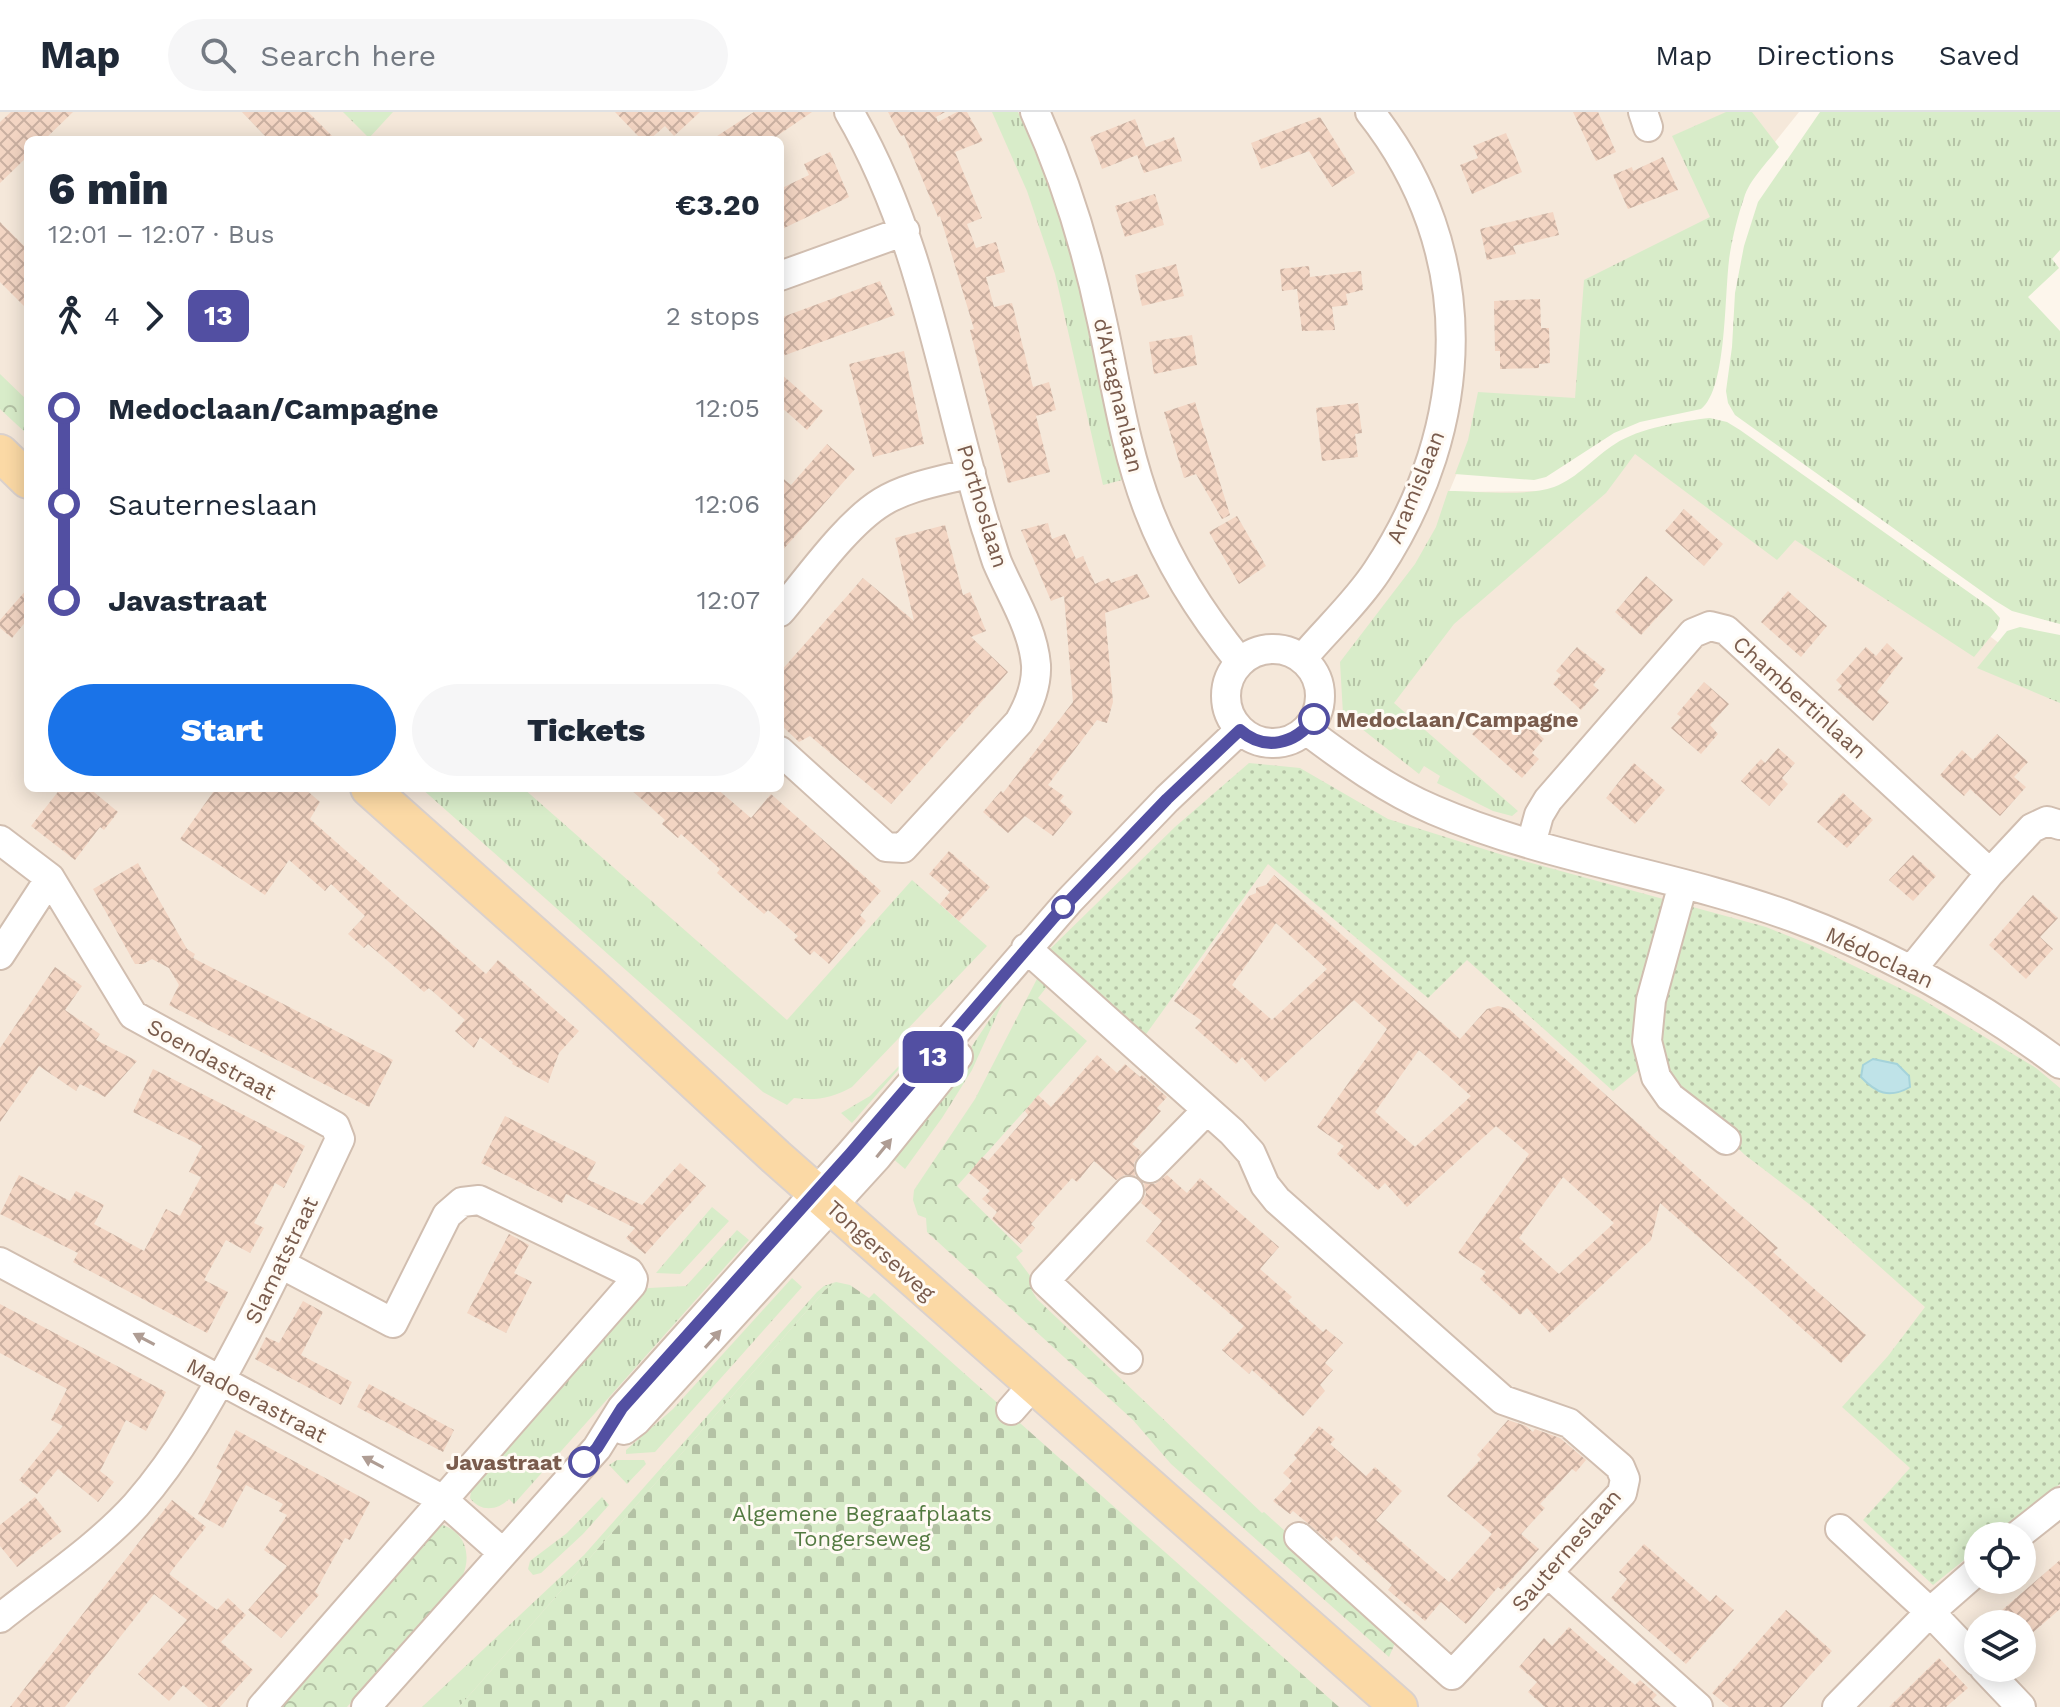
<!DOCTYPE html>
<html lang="en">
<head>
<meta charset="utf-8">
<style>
	body { margin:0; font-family:"Work Sans",sans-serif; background:#f6f6f7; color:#1f2937; height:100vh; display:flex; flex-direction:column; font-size:30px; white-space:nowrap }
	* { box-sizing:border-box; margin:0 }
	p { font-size:26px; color:#747a83 }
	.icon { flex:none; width:44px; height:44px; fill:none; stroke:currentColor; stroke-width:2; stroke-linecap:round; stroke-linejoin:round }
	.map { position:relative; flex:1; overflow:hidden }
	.side { position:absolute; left:24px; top:24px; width:760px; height:656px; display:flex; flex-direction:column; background:#fff; border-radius:12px; box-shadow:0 4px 20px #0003 }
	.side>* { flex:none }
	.badge { padding:0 16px; border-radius:12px; font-size:28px; line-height:52px }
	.buttons { position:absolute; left:1964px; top:1410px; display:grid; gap:16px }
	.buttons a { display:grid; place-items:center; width:72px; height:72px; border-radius:50%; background:#fff; box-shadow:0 4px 20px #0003; font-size:40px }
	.map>.badge { position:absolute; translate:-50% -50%; box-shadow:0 0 0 4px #fff }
	.legs { display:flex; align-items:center; gap:12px; height:88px; padding:0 24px; font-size:26px }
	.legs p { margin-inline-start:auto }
	.head { display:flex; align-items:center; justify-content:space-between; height:136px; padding:0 24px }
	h1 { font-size:44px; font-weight:800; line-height:60px }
	.primary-button { display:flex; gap:16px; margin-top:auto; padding:16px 24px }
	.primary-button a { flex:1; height:92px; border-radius:48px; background:#1a73e8; color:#fff; font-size:32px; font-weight:800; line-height:92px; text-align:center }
	.primary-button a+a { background:#f6f6f7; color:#1f2937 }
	ul { padding:0 24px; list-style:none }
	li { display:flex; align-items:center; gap:28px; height:96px; font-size:30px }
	li i { display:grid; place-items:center; width:12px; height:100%; margin:0 10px; background:currentColor }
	li i::after { content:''; width:20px; height:20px; margin:-10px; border:6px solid; border-radius:50%; background:#fff }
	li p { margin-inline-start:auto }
	li:first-child i { background:linear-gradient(#0000 50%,currentColor 0) }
	li:last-child i { background:linear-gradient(currentColor 50%,#0000 0) }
	header { display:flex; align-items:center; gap:48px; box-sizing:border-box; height:112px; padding:0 40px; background:#fff; border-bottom:2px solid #e0e1e3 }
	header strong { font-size:38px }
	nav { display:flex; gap:44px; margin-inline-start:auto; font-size:28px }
	.search { width:560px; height:72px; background:#f6f6f7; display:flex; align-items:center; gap:20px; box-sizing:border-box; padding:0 28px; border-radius:44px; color:#747a83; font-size:30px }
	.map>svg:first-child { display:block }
	.residential { fill:#f5e8da; fill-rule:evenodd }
	.grass { fill:url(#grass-tufts) }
	.forest { fill:url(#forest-crowns) }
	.cemetery { fill:url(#cemetery-stones) }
	.park { fill:url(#park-dots) }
	.water { fill:#bfe3e8; stroke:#a5d3da; stroke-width:2 }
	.building { fill:url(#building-cross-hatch); fill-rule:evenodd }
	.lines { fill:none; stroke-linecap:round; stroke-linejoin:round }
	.minor-casing { stroke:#d1beb0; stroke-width:32 }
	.major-casing { stroke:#dad1cd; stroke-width:40 }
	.minor { stroke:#fff; stroke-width:28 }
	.major { stroke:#fbd9a5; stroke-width:36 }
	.oneway { fill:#af9d94 }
	.line-1-casing { stroke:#fff; stroke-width:18 }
	.line-1 { stroke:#524fa2; stroke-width:12 }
	.stop-1-dot { fill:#fff; stroke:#524fa2; stroke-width:4 }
	.labels { text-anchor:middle; stroke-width:6; stroke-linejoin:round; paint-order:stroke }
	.street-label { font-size:22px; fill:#7a5c4d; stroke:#fffaf3 }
	.stop-label { font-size:22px; font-weight:bold; fill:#7a5c4d; stroke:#fffaf3; text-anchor:start }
	.park-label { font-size:22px; fill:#537a41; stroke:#fffaf3 }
</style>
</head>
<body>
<header>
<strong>Map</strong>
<div class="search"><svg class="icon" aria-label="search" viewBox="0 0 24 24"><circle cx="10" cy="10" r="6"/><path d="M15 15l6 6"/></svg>Search here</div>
<nav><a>Map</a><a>Directions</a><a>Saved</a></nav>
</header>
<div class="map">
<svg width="2060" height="1595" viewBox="0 0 2060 1595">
	<defs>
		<pattern id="grass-tufts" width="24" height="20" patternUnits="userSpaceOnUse" patternTransform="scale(2)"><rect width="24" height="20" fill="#d8ecc9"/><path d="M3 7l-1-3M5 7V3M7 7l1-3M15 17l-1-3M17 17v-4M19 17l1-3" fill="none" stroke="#b4c2a5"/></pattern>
		<pattern id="forest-crowns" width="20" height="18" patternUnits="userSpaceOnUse" patternTransform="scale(2)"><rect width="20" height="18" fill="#d8ecc9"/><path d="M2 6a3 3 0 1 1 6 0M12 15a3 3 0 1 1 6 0" fill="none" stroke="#b4c2a5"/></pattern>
		<pattern id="cemetery-stones" width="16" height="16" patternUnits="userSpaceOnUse" patternTransform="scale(2)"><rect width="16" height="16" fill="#d8ecc9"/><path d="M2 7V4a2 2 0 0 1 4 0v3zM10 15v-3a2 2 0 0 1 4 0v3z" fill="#b4c2a5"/></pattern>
		<pattern id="park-dots" width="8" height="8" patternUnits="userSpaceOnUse" patternTransform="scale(2)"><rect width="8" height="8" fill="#d8ecc9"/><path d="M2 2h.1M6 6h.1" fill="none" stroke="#b4c2a5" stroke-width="1.8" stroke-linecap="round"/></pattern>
		<pattern id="building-cross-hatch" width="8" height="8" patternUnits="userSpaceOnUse" patternTransform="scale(2)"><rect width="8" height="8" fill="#f3d5c3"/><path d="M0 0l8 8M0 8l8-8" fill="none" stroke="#cab0a1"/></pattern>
	</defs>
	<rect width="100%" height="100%" fill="#fdf6ec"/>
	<path class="residential" d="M0,0H1799L1752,59L1736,91L1710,271L1457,361L1449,380L1551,379L1570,369L1614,338L1717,317L2008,538L2060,573V1595H0ZM28,28H780V676H28ZM1978,1424H2022V1468H1978ZM1978,1512H2022V1556H1978Z"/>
	<path class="grass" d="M343,0H393L369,26Z
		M992,0H1018C1040,51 1062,103 1076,156C1095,226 1102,298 1122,368L1103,373L1055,162L1027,79Z
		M1726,0H1752L1779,35C1768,50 1749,68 1744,86C1738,103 1733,123 1730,141C1724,176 1728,277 1701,297L1640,310L1614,321L1546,365L1534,368L1455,362L1468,328L1478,280L1575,286L1584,168L1710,105L1672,24Z
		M1820,0H2060V138L2052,147L2059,156L2028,185L2060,219V512L2012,499L1994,488L1735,303L1728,291L1726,279L1732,235L1735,181L1744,134L1758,90Z
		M1710,306L1727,310L1740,318L1991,496L2000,506L1997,517L1974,545L1795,428L1777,448L1635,342L1606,381L1454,512L1394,591L1518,699L1512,704L1493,699L1437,671L1440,664L1424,654L1419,662L1343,602L1340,550L1415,452L1436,415L1448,379C1479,379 1526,385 1554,375C1578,366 1594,345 1615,332C1639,316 1682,309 1710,306Z
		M2020,515L2060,523V591L1977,556L2007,519Z
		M421,676H523L787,908L912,768L987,834L852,975C832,986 816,989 794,986L787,993L763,980Z
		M1006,883L972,958L942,1006L905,1057L891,1045L960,952Z
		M925,927L852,1011L841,1001L870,984Z
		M712,1095L729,1109L680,1162L656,1161Z
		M737,1118L749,1128L514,1392L509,1387C497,1399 480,1400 470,1386L471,1380L466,1375L639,1179L649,1176L686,1174Z
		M792,1166L802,1175L655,1340L626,1342V1338L673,1297Z
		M836,1170L825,1178L459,1595H422L584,1443L817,1180L824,1174Z
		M617,1348H644L646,1352L627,1372L609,1353Z
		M602,1385L609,1393L583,1422L541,1461L533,1463L528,1457L530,1449L567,1421Z"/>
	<path class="forest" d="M0,262L28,289V323L0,297Z
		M1039,863L1049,872L1038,886L1087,929L957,1074L1023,1139L1016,1145L1034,1169L1032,1179L1037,1187L1262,1401L1264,1400L1399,1522L1389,1545L1171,1352L1133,1308L927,1120L926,1106L918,1103L913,1088L914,1078L975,987Z
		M438,1412C464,1417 473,1442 462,1465L347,1595H275Z"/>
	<path class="cemetery" d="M836,1170L850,1173L869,1186L874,1181L1339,1595H459L825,1178Z"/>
	<path class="park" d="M1249,651L1300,656L1388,707L1506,744L1766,815L1813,834L1920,886L2036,956L2060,976V1372L1994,1424H1978V1437L1933,1473L1863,1408L1910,1356L1842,1295L1888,1244L1925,1195L1813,1095L1745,1043L1678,979L1656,944L1613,979L1467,848L1428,886L1268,752L1144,925L1050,837L1175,715Z"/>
	<path class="water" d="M1873,947L1897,952L1909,964L1910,975C1889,987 1876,981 1861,965L1863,953Z"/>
	<path class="building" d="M11,0H73L44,28H28V44L0,71V10Z
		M242,0H308L336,28H269Z
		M615,0H700L674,24L665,14L649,28H642Z
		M754,0H812L771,28H711Z
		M888,0H945L936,5L938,10L957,0H967L983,29L955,40L982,106L967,112L976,136L996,130L1005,160L986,165L994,195L1012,191L1033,275L1049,270L1056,298L1036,304L1050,360L1008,371L970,218L974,217L940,104L938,105L904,23L901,24Z
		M1573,0H1598L1616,40L1596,49Z
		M1320,5L1355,61L1332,75L1309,39L1261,57L1251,31Z
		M1135,7L1146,35L1174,25L1182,49L1144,61L1137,43L1102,57L1090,25Z
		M1506,21L1522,60L1472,82L1460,53L1478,46L1473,34Z
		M830,40L849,85L780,118V77L809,63L804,52Z
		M1663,45L1678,78L1628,97L1613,63L1632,55L1633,59Z
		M1155,82L1164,113L1125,125L1115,94Z
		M1553,100L1559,123L1513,134L1516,142L1487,148L1480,117Z
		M0,110L28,138V198L0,170Z
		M1176,152L1184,184L1142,194L1135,163Z
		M1309,154L1310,165L1361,159L1363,178L1346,182L1348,193L1332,195L1335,218L1302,219L1297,177L1282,179L1280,157Z
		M880,169L895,203L780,245V206Z
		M1540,187L1541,216H1549L1550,251L1539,252V256L1500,257V239H1495L1494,189Z
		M1192,223L1197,253L1154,262L1149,230Z
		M904,239L924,332L873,345L849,252Z
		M780,261L823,299L807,318L780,294Z
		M1195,290L1230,403L1222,407L1196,362L1184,366L1164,300Z
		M1358,291L1362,321L1355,322L1358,345L1322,349L1316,296Z
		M827,332L855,357L780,441V364L791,373Z
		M1684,397L1723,432L1704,454L1665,419Z
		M1237,404L1266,454L1239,472L1209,420Z
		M1048,411L1052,427L1065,422L1076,447L1083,444L1095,472L1109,466L1111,471L1137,462L1150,485L1105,501L1113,590L1107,611L1097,608L1048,673L1064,684L1060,689L1073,700L1053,724L1025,704L1008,721L983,700L1001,679L1003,681L1073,590L1064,484L1051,489L1021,418Z
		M945,413L963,483L970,480L986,519L971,525L1008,560L891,692L810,624L799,630L780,612V560L863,466L914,509L895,426Z
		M1646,464L1673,488L1641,523L1615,500Z
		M28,476V507L12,526L0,516V508Z
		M1788,479L1827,514L1801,545L1761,510Z
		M1887,531L1903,546L1877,580L1889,590L1873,609L1838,578L1842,574L1836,568L1866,535L1876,544Z
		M1577,535L1606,558L1593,573L1599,578L1581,598L1553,572L1561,563L1556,559Z
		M1704,570L1729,592L1710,613L1718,622L1701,642L1671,616L1681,605L1677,602Z
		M1516,602L1544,627L1532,641L1539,647L1522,666L1472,622L1489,603L1504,616Z
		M1997,622L2028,650L2014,665L2026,675L2000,704L1970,677L1964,684L1940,663L1962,638L1973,648Z
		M1778,636L1795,651L1782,666L1788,672L1769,694L1741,669L1761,647L1765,651Z
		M1634,651L1665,678L1635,712L1606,686Z
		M61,676H89L118,700L104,718L100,715L75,748L31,714Z
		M216,676H304L320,690L310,707L414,799L486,862L498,848L579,919L559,941L548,971L512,952L513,950L480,925L474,936L455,919L465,908L429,876L424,880L368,832L364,836L348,822L365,804L331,772L325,779L289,748L265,783L180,727Z
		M629,676H716L751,706L771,682L881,779L860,803L866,809L829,852L814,839L810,843L794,828L798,824L768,798L764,802L717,761L720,757L681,722L678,726L662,712L665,708Z
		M1843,681L1873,708L1847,736L1817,710Z
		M949,739L990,775L959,809L940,792L950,780L929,762Z
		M1913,743L1936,764L1913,789L1889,768Z
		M138,751L187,837L195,842L193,846L393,948L369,995L169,893L179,873L169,856L152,847L143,852H135L93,777Z
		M1274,763L1460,927L1487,897L1498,894L1509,897L1778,1136L1773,1140L1866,1223L1841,1251L1660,1091L1651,1128L1550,1221L1527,1196L1520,1203L1480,1167L1486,1160L1458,1141L1529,1042L1496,1014L1407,1095L1385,1071L1378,1078L1337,1042L1344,1034L1317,1015L1387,917L1354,888L1265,970L1242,945L1236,952L1195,916L1202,909L1174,889L1249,784L1256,781V776L1266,773ZM1276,811L1327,857L1272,908L1232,873ZM1419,938L1471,984L1415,1035L1375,1000ZM1563,1065L1614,1111L1559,1162L1519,1126Z
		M2033,783L2058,806L2040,825L2053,837L2026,867L1989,833Z
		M55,855L82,874L65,898L100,922L96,928L137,949L105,985L80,972L76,979L39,954L0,1010V936Z
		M1097,943L1117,961L1125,952L1140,965L1142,963L1167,985L1157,996L1161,999L1132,1032L1142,1040L1134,1051L1135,1064L1125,1063L1116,1068L1094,1049L1077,1070L1072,1066L1031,1112L1035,1116L1021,1132L992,1107L997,1100L982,1087L990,1079L969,1061L982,1045L988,1049L1028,1003L1025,999L1038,983L1051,995Z
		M153,957L305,1034L284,1076L275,1071L254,1111L264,1116L250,1141L226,1128L204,1168L228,1180L207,1221L73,1150L78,1141L0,1102L19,1063L70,1089L76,1079L104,1093L94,1112L144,1139L166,1097L180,1104L201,1065L189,1060L202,1034L133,1000Z
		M505,1004L596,1050L587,1067L642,1093L680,1051L706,1074L645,1142L626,1126L635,1116L566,1082L562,1091L481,1051Z
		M1167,1063L1187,1081L1200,1066L1279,1135L1260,1157L1292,1185L1288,1189L1323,1220L1326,1217L1343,1231L1325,1251L1333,1258L1320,1273L1325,1279L1303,1304L1252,1258L1249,1262L1222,1238L1244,1214L1146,1129L1162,1109L1141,1091L1146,1082L1144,1071L1155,1072Z
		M509,1122L529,1133L514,1161L532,1170L506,1221L467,1201Z
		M303,1189L323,1200L301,1243L352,1270L341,1293L255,1247L266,1225L279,1231Z
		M0,1192L166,1280L146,1319L126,1308L100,1359L114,1370L98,1390L58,1357L37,1382L19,1368L63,1314L51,1308L67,1277L0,1241Z
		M369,1272L454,1318L443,1340L357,1295Z
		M1508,1308L1526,1314L1533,1320L1535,1317L1560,1326L1586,1348L1576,1360L1572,1357L1540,1392L1545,1396L1521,1422L1539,1437L1502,1478L1498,1475L1466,1512L1441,1490L1425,1509L1388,1478L1392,1473L1336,1424L1330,1430L1293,1399L1290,1402L1273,1389L1292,1369L1283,1361L1297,1346L1294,1343L1319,1314L1335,1327L1330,1332L1366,1364L1375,1355L1402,1379L1376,1408L1449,1470L1492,1422L1447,1384L1481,1347L1477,1343Z
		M236,1318L370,1390L350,1428L345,1426L315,1480L319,1483L281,1526L248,1498L287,1454L264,1438L287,1403L279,1399L283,1392L246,1373L223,1416L198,1402L222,1359L216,1356Z
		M35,1385L62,1419L17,1455L0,1434V1413Z
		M172,1388L206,1415L169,1462L217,1498L228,1486L246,1503L221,1530L253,1558L220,1595H208L183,1573L169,1589L138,1562L187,1508L154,1482L65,1595H10Z
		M1644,1432L1710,1490L1716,1483L1734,1498L1686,1552L1611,1486L1627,1467L1619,1460Z
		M2060,1448V1497L2022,1530V1512H1986Z
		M1786,1498L1832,1539L1782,1595H1729L1712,1581Z
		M1569,1515L1635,1573L1640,1568L1657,1583L1652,1588L1661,1595H1545L1528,1580L1537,1570L1519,1555L1544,1526L1552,1534Z
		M1939,1546L1968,1576L1946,1595H1889Z"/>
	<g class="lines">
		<g class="minor-casing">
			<path id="minor" d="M1035,0C1065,66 1087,138 1102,209C1116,273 1125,337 1149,399C1170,454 1203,504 1240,550
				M1643,0L1648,15
				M780,164L905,119
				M780,500C808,467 846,412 882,390C908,374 941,369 971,361
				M1226 584a47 47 0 1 1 94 0a47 47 0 1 1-94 0Z
				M1302,547C1326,518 1356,491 1377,459C1473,314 1480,139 1370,0
				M1306,618C1346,648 1387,678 1434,698C1550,748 1677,762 1795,806C1891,842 1978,891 2060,952
				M780,639L886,735L903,736L1019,610C1029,593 1037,574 1036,553C1033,516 1011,483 997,450C993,439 990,427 986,416C943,276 924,128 849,0
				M0,728L50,766L133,903L335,1014L340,1027C309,1093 278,1159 244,1224C213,1283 180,1343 136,1393C97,1436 45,1470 0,1506
				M1531,732L1539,703L1548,688L1693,521L1710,514L1726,518L1990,761
				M1683,772L1651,888L1647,929L1656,965L1670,985L1726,1028
				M1026,836L1232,1020L1251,1041L1265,1073L1277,1088L1503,1288L1569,1311L1620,1355L1625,1367L1622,1381L1452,1563L1299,1425
				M0,843L50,766
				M1912,857L1990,761L2032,716L2047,709L2060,713
				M1150,1056L1206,999
				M0,1150L442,1387L503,1441
				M1128,1247L1045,1169L1129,1079
				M1011,1298L1033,1273
				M624,1318L636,1309L877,1045L958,944
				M1840,1417L1930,1500L1978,1550
				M2017,1424L2060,1390
				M1549,1462L1698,1595
				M1984,1556L2021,1595
				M262,1595L632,1172L633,1167L629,1160L479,1088L462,1090L447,1103L393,1211L281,1152
				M366,1595L597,1336L622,1296L850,1042L1069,789L1167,687L1240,618
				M1837,1595L1930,1500L1978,1458"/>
		</g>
		<g class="major-casing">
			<path id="major" d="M0,341L28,368
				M369,676L589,872L776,1045L1399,1595"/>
		</g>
		<use href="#minor" class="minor"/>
		<use href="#major" class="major"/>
	</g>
	<defs><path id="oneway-solid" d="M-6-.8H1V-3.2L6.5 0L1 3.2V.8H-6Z" transform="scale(2)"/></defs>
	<g class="oneway">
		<use href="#oneway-solid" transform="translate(884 1036) rotate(-51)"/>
		<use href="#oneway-solid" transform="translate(144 1227) rotate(-152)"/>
		<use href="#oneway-solid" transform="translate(713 1227) rotate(-48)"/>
		<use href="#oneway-solid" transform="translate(373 1350) rotate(-152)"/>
	</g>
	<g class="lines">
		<g class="line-1-casing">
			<path id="line-1" d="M584,1350L597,1336L622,1296L850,1042L1054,805L1167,687L1240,618C1265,640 1295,632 1314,607"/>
		</g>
		<use href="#line-1" class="line-1"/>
	</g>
	<g class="stop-1-dot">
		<circle cx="1314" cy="607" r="14"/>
		<circle cx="1063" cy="795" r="10"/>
		<circle cx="584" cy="1350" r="14"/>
	</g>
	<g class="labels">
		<g class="street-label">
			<text transform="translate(1119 283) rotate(77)" y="8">d'Artagnanlaan</text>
			<text transform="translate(1415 375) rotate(-68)" y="8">Aramislaan</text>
			<text transform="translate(983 394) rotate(73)" y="8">Porthoslaan</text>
			<text transform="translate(1800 585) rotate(42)" y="8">Chambertinlaan</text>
			<text transform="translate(1880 845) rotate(25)" y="8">Médoclaan</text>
			<text transform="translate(212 947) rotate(29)" y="8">Soendastraat</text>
			<text transform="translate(881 1138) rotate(42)" y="8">Tongerseweg</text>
			<text transform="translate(281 1148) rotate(-64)" y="8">Slamatstraat</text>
			<text transform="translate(257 1288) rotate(28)" y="8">Madoerastraat</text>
			<text transform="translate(1566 1438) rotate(-49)" y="8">Sauterneslaan</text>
		</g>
		<g class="stop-label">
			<text x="1336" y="615">Medoclaan/Campagne</text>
			<text x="562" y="1358" text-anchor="end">Javastraat</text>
		</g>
		<g class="park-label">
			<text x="862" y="1409">Algemene Begraafplaats<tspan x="862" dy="25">Tongerseweg</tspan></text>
		</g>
	</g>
</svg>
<div class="buttons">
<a><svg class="icon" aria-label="locate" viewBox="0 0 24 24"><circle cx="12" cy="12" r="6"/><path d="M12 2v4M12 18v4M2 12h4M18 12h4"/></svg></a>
<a><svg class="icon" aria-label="layers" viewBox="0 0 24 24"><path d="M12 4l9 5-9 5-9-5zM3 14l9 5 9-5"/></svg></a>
</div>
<b class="badge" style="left:933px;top:945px;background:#524fa2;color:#fff">13</b>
<section class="side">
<div class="head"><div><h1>6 min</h1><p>12:01 – 12:07 · Bus</p></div><b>€3.20</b></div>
<div class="legs"><svg class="icon" aria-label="walk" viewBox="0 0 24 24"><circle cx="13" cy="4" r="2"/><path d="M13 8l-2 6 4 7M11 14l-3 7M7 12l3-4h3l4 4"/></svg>4<svg class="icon" aria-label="forward" viewBox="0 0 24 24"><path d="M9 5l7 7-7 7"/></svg><b class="badge" style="background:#524fa2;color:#fff">13</b><p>2 stops</p></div>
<ul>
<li><i style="color:#524fa2"></i><b>Medoclaan/Campagne</b><p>12:05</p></li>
<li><i style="color:#524fa2"></i><span>Sauterneslaan</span><p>12:06</p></li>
<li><i style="color:#524fa2"></i><b>Javastraat</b><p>12:07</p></li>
</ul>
<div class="primary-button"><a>Start</a><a>Tickets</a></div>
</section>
</div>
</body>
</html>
